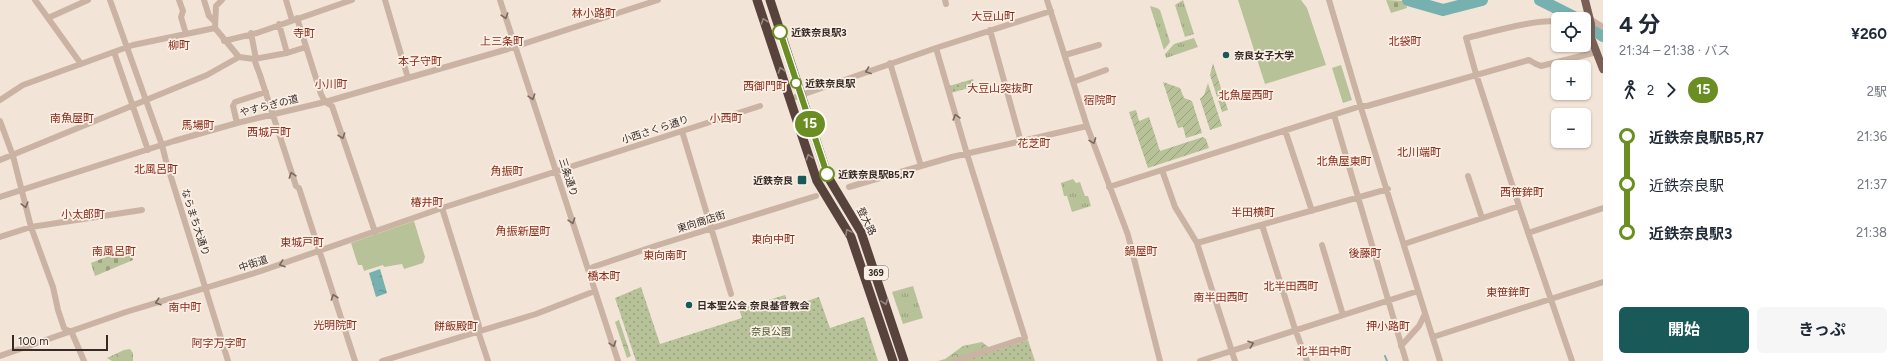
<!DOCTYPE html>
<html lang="ja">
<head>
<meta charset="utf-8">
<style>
	body { margin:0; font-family:Figtree,"Noto Sans JP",sans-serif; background:#f6f6f7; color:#1f2937; height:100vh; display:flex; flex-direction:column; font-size:15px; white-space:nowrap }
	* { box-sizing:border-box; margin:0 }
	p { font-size:13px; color:#747a83 }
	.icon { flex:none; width:22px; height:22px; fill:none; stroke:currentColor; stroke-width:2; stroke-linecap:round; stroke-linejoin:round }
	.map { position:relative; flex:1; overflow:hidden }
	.panel { display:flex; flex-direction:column; background:#fff; width:300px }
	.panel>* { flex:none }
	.badge { padding:0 8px; border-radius:13px; font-size:14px; line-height:26px }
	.tools { position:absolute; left:1551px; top:12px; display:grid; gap:8px }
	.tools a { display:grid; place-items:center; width:40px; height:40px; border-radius:6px; background:#fff; box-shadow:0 1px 3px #0004; font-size:20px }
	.scale { position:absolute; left:12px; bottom:10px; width:96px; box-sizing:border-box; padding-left:4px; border:2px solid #362a26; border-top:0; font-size:11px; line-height:14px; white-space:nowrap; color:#362a26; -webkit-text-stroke:3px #faefe5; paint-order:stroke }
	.map>.badge { position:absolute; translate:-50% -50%; box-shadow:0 0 0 2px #fff }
	.legs { display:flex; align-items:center; gap:6px; height:44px; padding:0 16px; font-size:13px }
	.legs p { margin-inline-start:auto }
	.head { display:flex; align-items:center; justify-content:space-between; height:68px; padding:0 16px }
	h1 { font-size:22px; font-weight:700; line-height:30px }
	.cta { display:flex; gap:8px; margin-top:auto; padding:8px 16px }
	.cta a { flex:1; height:46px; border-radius:6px; background:#195a59; color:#fff; font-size:16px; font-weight:700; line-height:46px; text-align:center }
	.cta a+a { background:#f6f6f7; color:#1f2937 }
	ul { padding:0 16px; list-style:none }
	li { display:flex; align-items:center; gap:14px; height:48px; font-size:15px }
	li i { display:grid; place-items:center; width:6px; height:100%; margin:0 5px; background:currentColor }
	li i::after { content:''; width:10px; height:10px; margin:-5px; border:3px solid; border-radius:50%; background:#fff }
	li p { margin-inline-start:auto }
	li:first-child i { background:linear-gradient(#0000 50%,currentColor 0) }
	li:last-child i { background:linear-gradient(currentColor 50%,#0000 0) }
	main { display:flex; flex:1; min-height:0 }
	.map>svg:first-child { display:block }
	.grass { fill:url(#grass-tufts) }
	.forest { fill:url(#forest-crowns) }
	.cemetery { fill:url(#cemetery-stones) }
	.park { fill:url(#park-dots) }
	.garden { fill:url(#garden-furrows) }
	.pitch { fill:#b7c298 }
	.water { fill:url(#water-ripples) }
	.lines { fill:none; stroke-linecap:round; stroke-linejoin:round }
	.stream { stroke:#76b1af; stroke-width:2 }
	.river { stroke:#76b1af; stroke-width:12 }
	.minor { stroke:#cbb3a4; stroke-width:6 }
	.major { stroke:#795f56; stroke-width:8 }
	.highway { stroke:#57433c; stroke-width:9 }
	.oneway { stroke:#79685f }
	.oneway2 { stroke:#988880 }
	.line-1-casing { stroke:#fff; stroke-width:9 }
	.line-1 { stroke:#6b8e23; stroke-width:6 }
	.stop-1-dot { fill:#fff; stroke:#6b8e23; stroke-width:2 }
	.poi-dot { fill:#195a59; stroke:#faefe5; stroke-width:1.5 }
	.labels { text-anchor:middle; stroke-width:3.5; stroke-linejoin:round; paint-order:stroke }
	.shield { fill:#faefe5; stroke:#71655f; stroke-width:1 }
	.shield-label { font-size:9px; font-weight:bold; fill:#362a26 }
	.stop-label { font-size:10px; font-weight:bold; fill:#362a26; stroke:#faefe5; text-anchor:start }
	.poi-label { font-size:10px; font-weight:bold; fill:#362a26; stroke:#faefe5; text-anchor:start }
	.street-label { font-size:10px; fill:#362a26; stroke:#faefe5 }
	.park-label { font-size:10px; fill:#485628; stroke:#faefe5 }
	.neighbourhood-label { font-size:11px; fill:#8a2c1a; stroke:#faefe5 }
</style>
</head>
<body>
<main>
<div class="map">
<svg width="1603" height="361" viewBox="0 0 1603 361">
	<defs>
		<pattern id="grass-tufts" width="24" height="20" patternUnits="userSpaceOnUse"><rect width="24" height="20" fill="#b7c298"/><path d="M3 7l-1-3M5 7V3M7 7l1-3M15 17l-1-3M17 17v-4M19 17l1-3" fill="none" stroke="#969e7c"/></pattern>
		<pattern id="forest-crowns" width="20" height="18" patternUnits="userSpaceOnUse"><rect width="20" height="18" fill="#b7c298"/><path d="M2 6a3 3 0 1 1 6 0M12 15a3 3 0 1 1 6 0" fill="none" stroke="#969e7c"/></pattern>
		<pattern id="cemetery-stones" width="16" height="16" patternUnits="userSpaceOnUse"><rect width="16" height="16" fill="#b7c298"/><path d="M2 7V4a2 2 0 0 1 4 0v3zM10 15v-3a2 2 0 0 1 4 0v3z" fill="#969e7c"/></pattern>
		<pattern id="park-dots" width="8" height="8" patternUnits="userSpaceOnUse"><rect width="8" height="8" fill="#b7c298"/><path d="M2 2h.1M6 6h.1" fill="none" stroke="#969e7c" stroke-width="1.8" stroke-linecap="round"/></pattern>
		<pattern id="garden-furrows" width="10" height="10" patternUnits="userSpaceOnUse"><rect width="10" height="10" fill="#b7c298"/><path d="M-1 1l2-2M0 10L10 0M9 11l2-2" fill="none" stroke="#969e7c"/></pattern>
		<pattern id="water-ripples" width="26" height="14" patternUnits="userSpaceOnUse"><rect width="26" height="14" fill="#76b1af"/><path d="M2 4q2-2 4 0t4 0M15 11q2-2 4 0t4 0" fill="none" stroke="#62908e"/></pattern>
	</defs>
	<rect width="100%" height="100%" fill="#f3e4d8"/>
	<path class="grass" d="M1183,0L1194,34L1185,37L1175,5Z
		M1150,6L1157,8L1160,10L1170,42L1164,50Z
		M1194,38L1198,47L1166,58L1165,54L1174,44Z
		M1073,179L1076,183L1080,182L1085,196H1088L1091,206L1072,212L1067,196H1064L1061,183Z
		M913,286L923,318L903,324L892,292Z"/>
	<path class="forest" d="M619,320L631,356L627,358L615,322Z
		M982,342L1005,361H938L945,359L963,346Z
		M130,349L133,353V361H112L107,358L124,350Z"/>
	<path class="cemetery" d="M1386,0L1405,1L1407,8L1391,13Z
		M129,248L133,260L95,276L91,263Z"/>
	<path class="park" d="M973,79L975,86L951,93L949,86Z
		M641,287L660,344L742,318L739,309L785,295L789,307L819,297L830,328L864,317L878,361H636L615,298Z
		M1028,340L1035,361H964Z"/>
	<path class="garden" d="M1213,63L1228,110L1222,112L1210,75Z
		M1163,82L1180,88L1184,98L1192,101L1202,133L1186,138L1183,127L1178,128Z
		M1208,83L1222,126L1210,130L1200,99L1204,95Z
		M1136,110L1139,121L1149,117L1160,151L1203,137L1206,139L1209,148L1148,168L1129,112Z"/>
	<path class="pitch" d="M1238,0H1301L1307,8L1326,65L1265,84Z
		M1341,65L1352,100L1343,103L1332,68Z
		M414,221L425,257L423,263L404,269L402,264L384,267L383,265L364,271L362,265H358L351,243Z"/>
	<path class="water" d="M380,269L387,293L376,297L369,273Z"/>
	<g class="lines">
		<path class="stream" d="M1385,356L1387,361"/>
		<path class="river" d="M1408,0L1443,10L1482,0
			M1540,0L1578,19
			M1584,23L1603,36"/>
		<path class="minor" d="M35,0L48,18L88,0
			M110,0L162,145L166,161L228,361
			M179,0L183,11L181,17L186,34
			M204,0L209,16L214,21
			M222,0L216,6L215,28L239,57L254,59L260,75L296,186L299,188L355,361
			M286,0L292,20
			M385,0L408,78
			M500,0L618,361
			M945,0L946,4
			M1047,0L1087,126L1128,235L1160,361
			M1329,0L1362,111L1440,361
			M48,18L81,64
			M297,18L321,94L325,102L332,106L375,232
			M1590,19L1603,27
			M1558,22C1538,18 1488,33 1466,38L1476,74L1519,206L1572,361
			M279,24L287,53
			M990,30L1021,142
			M251,33L256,59
			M224,41L257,33L352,0
			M936,48L1051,11
			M114,52L148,150
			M1065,55L1099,45
			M254,59L287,53L306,47
			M890,63L921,166
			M1073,82L1106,70
			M790,99L936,48L967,154L1025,338L955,361
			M0,100L23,85L133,45L215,28
			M1334,115L1406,361
			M0,121L13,156L31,227L53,287L58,310L64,328L72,333L84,361
			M237,123L233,106L235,102L266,92
			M1285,130L1312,211
			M682,131L731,294
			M0,160L207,75L239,57
			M1162,170L1175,207L1197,243L1235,361
			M1468,176L1482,218
			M849,187L952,157L1087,126
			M1109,187L1361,106H1367L1529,60L1536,64L1541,66L1597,52
			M0,197L174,141L237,123L325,102L508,49L658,0
			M442,208L479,326L478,331L488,361
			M1262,225L1295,329L1307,361
			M1528,233L1603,208
			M0,237L31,227L142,210
			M1197,243L1388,189
			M1404,244L1519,206
			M1322,245L1343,315
			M593,267L658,245L816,196
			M1433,337L1603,282
			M1401,346L1419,326L1425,314
			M0,356L126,312L261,271L442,208L760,106
			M382,361L536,314L595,291
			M1200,361L1418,291"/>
		<path class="major" d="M1585,0L1591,24V38L1603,69"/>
		<path class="highway" d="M757,0L817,181L851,237L893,361
			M770,0L828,177L861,232L904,361"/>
	</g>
	<defs><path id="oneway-chevron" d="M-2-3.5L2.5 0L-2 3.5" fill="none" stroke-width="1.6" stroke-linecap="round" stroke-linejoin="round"/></defs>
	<g class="oneway">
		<use href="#oneway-chevron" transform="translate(505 16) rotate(73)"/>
		<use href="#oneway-chevron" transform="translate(868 71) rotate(160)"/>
		<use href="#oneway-chevron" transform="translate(532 97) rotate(72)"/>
		<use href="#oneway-chevron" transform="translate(956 117) rotate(-106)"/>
		<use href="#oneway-chevron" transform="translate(342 136) rotate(71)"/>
		<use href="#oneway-chevron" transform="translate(1093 141) rotate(70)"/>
		<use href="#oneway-chevron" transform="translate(292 175) rotate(-108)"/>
		<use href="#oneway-chevron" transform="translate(25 205) rotate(75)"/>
		<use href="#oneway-chevron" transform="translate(572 221) rotate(72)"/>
		<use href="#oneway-chevron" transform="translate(282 264) rotate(161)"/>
		<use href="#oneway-chevron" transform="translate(334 297) rotate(-109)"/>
		<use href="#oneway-chevron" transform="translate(158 302) rotate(163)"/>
		<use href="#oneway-chevron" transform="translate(613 344) rotate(72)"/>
		<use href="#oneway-chevron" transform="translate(1251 344) rotate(-19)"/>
	</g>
	<g class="oneway2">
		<use href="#oneway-chevron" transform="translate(764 21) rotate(-109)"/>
		<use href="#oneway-chevron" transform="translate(781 70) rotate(-108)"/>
		<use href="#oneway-chevron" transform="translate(809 157) rotate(-108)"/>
		<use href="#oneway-chevron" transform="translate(848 232) rotate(-119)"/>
		<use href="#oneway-chevron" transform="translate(885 302) rotate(72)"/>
	</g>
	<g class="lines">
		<g class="line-1-casing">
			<path id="line-1" d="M780,32L827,174"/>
		</g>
		<use href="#line-1" class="line-1"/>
	</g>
	<g class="stop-1-dot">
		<circle cx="780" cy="32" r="7"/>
		<circle cx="796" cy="83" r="5"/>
		<circle cx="827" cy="174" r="7"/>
	</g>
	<g class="poi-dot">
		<circle cx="1226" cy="55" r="4"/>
		<rect x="797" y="175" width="10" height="10" rx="2"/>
		<circle cx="689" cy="305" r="4"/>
	</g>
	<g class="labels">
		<rect class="shield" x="864" y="266" width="24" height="14" rx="3"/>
		<g class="shield-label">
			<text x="876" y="276">369</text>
		</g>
		<g class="stop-label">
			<text x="791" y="36">近鉄奈良駅3</text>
			<text x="805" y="87">近鉄奈良駅</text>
			<text x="838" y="178">近鉄奈良駅B5,R7</text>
		</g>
		<g class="poi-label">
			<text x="1234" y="59">奈良女子大学</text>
			<text x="793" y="184" text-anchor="end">近鉄奈良</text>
			<text x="697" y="309">日本聖公会 奈良基督教会</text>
		</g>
		<g class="street-label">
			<text transform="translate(269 105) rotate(-14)" y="4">やすらぎの道</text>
			<text transform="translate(655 129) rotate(-18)" y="4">小西さくら通り</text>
			<text transform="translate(569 177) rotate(72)" y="4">三条通り</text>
			<text transform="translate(701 221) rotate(-17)" y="4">東向商店街</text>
			<text transform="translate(867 221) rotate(63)" y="4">登大路</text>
			<text transform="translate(196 222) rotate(72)" y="4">ならまち大通り</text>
			<text transform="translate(253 263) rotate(-18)" y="4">中街道</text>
		</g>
		<g class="park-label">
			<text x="771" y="335">奈良公園</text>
		</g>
		<g class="neighbourhood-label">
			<text x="594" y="17">林小路町</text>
			<text x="993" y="20">大豆山町</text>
			<text x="304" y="37">寺町</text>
			<text x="502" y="45">上三条町</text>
			<text x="1405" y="45">北袋町</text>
			<text x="179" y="49">柳町</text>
			<text x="420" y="65">本子守町</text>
			<text x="331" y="88">小川町</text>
			<text x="765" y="90">西御門町</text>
			<text x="1000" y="92">大豆山突抜町</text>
			<text x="1246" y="99">北魚屋西町</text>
			<text x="1100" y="104">宿院町</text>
			<text x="72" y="122">南魚屋町</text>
			<text x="726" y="122">小西町</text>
			<text x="198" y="129">馬場町</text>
			<text x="269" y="136">西城戸町</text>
			<text x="1034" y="147">花芝町</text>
			<text x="1419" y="156">北川端町</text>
			<text x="1344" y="165">北魚屋東町</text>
			<text x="156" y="173">北風呂町</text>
			<text x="507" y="175">角振町</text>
			<text x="1522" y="196">西笹鉾町</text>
			<text x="427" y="206">椿井町</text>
			<text x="1253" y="216">半田横町</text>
			<text x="83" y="218">小太郎町</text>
			<text x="523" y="235">角振新屋町</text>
			<text x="773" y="243">東向中町</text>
			<text x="302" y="246">東城戸町</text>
			<text x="114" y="255">南風呂町</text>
			<text x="1141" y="255">鍋屋町</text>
			<text x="1365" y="257">後藤町</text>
			<text x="665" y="259">東向南町</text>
			<text x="604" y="280">橋本町</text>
			<text x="1291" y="290">北半田西町</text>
			<text x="1508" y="296">東笹鉾町</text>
			<text x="1221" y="301">南半田西町</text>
			<text x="185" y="311">南中町</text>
			<text x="335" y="329">光明院町</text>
			<text x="456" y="330">餅飯殿町</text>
			<text x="1388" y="330">押小路町</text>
			<text x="219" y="347">阿字万字町</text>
			<text x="1324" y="355">北半田中町</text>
		</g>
	</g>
</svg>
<div class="tools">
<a><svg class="icon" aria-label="locate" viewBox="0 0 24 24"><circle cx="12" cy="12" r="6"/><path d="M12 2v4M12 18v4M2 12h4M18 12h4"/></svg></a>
<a>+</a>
<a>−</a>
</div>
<div class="scale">100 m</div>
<b class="badge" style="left:810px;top:124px;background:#6b8e23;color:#fff">15</b>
</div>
<section class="panel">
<div class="head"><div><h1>4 分</h1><p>21:34 – 21:38 · バス</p></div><b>¥260</b></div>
<div class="legs"><svg class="icon" aria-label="walk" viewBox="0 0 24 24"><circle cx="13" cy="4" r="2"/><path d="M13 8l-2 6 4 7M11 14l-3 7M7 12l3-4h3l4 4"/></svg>2<svg class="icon" aria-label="forward" viewBox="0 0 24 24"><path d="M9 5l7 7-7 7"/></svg><b class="badge" style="background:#6b8e23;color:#fff">15</b><p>2駅</p></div>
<ul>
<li><i style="color:#6b8e23"></i><b>近鉄奈良駅B5,R7</b><p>21:36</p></li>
<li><i style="color:#6b8e23"></i><span>近鉄奈良駅</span><p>21:37</p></li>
<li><i style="color:#6b8e23"></i><b>近鉄奈良駅3</b><p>21:38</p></li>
</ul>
<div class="cta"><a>開始</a><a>きっぷ</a></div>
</section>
</main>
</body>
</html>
